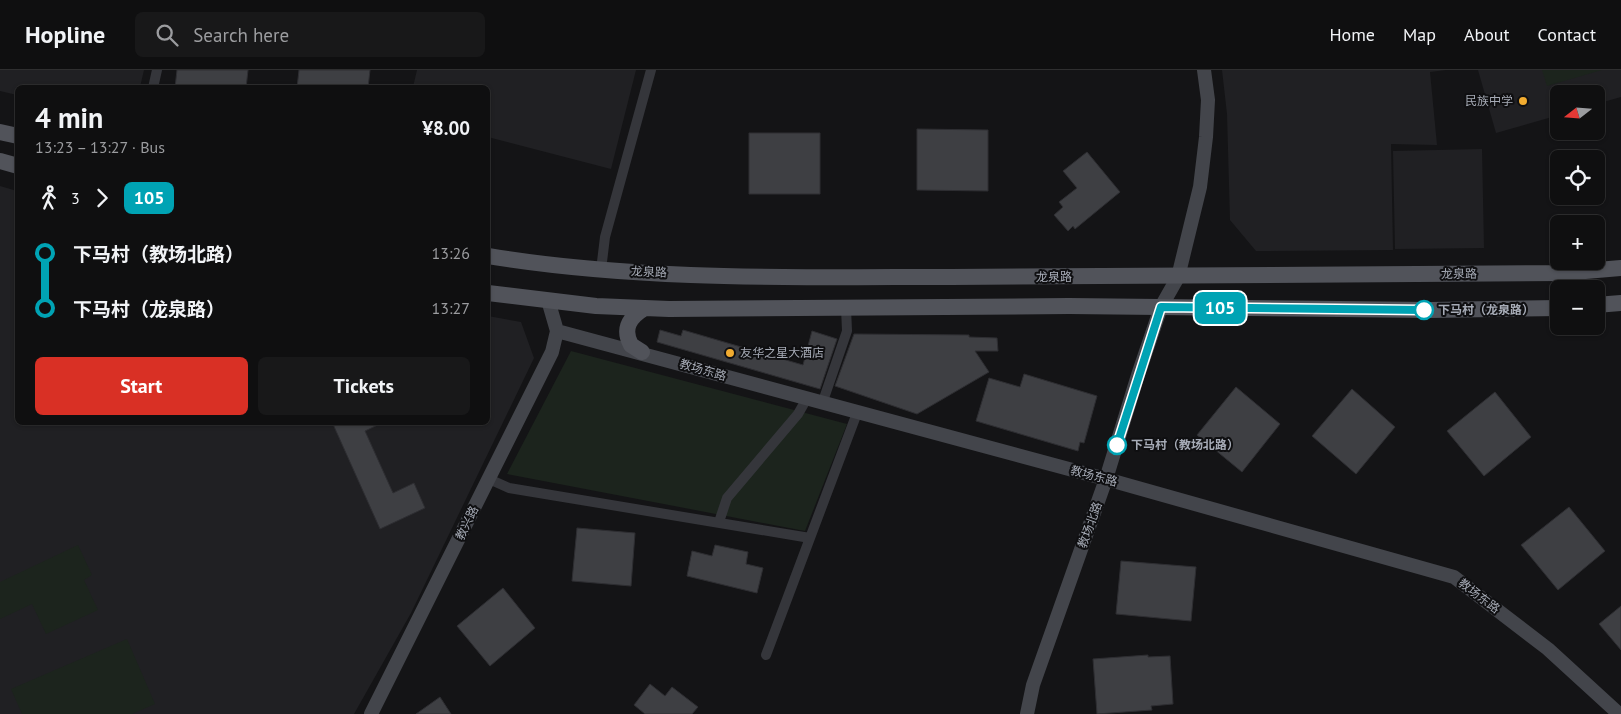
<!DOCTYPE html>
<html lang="en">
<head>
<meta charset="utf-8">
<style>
	body { margin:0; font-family:"PT Sans","Noto Sans SC",sans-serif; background:#181819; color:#f1f3f6; height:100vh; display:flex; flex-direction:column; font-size:19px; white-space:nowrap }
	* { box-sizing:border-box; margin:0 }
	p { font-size:16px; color:#9b9c9f }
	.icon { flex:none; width:28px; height:28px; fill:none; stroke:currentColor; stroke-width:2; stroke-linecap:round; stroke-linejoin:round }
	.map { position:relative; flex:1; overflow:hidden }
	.side { position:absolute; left:15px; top:15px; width:475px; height:340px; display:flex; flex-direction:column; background:#0f0f10; border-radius:8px; box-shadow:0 1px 4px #0004,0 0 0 1px #2f2f30 }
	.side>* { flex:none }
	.badge { padding:0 10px; border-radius:8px; font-size:18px; line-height:32px }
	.needle { width:32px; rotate:253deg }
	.buttons { position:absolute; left:1550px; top:15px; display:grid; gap:10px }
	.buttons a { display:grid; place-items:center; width:55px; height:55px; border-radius:8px; background:#0f0f10; box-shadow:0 1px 4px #0004,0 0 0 1px #2f2f30; font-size:25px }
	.map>.badge { position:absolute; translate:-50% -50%; box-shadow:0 0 0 2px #fff }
	.legs { display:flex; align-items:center; gap:8px; height:55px; padding:0 20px; font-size:16px }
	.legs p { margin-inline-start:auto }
	.summary { display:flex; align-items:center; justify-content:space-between; height:85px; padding:0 20px }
	h1 { font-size:28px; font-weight:600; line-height:38px }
	.button { display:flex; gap:10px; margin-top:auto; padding:10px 20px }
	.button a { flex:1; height:58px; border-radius:8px; background:#d93025; color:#fff; font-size:20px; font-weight:600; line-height:58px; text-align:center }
	.button a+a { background:#181819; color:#f1f3f6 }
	ul { padding:0 20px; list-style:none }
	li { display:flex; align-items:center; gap:18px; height:55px; font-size:19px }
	li i { display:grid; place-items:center; width:8px; height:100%; margin:0 6px; background:currentColor }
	li i::after { content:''; width:12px; height:12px; margin:-6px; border:4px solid; border-radius:50%; background:#0f0f10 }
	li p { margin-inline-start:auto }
	li:first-child i { background:linear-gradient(#0000 50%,currentColor 0) }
	li:last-child i { background:linear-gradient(currentColor 50%,#0000 0) }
	header { display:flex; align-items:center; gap:30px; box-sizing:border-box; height:70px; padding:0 25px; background:#0f0f10; border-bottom:1px solid #2f2f30 }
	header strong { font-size:24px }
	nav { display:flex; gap:28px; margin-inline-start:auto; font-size:18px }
	.search { width:350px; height:45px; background:#181819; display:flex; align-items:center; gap:12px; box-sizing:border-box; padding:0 18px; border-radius:8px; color:#9b9c9f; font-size:19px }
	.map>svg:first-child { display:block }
	.built { fill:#202023 }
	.green { fill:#1c241d }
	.building { fill:#3e3f43; stroke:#2e2e32 }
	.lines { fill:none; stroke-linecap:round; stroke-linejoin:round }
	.street { stroke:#35363b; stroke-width:10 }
	.secondary { stroke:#43454b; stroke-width:14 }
	.primary { stroke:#51535a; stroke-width:16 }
	.line-1-casing { stroke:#fff; stroke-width:11 }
	.line-1 { stroke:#00a3b4; stroke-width:8 }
	.poi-dot { fill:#f2ac30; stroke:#0f0f11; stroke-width:2 }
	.stop-1-dot { fill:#fff; stroke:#00a3b4; stroke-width:2.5 }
	.labels { text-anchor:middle; stroke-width:4; stroke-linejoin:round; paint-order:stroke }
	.poi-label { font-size:12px; fill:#a6abb6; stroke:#0f0f11; text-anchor:end }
	.street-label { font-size:12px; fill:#a6abb6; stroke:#0f0f11 }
	.stop-label { font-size:12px; font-weight:bold; fill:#a6abb6; stroke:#0f0f11; text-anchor:start }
</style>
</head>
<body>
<header>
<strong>Hopline</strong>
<div class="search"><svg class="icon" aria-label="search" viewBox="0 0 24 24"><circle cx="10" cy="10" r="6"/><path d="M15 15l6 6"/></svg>Search here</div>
<nav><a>Home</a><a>Map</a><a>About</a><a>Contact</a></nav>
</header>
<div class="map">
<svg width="1621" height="644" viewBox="0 0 1621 644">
	<rect width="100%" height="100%" fill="#141416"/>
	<path class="built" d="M0,0H144L140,17L18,18L17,25L0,21Z
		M417,0H636L611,99L488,67V18L413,17Z
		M1222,0H1446L1430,2L1437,75L1391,74L1393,180L1256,181L1230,150L1227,44Z
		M1478,0H1621V27L1596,34V24H1559V45L1496,63Z
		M1482,79L1484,178L1395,179L1393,81Z
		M0,116L17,121L18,352H488V246L521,252L534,288L411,543L354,644H0Z"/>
	<path class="green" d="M1542,0H1602L1547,16Z
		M571,281L847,354L805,461L507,404Z
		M78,475L92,505L84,510L98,540L46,564L32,534L0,549V512Z
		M127,569L155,634L132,644H22L11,619Z"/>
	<path class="building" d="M177,0H248L246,18H175Z
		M299,0H370L368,18H297Z
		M917,59L988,60V121L917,120Z
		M749,63H820V124H749Z
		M1087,82L1120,122L1075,159L1073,156L1068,161L1054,145L1063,137L1059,132L1077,118L1063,101Z
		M660,260L681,266L683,260L803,295L812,261L837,269L820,319L657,272Z
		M854,264L969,265V267L997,268L998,281H975L989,302L917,344L835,316Z
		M1024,304L1097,326L1084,373L1080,372L1078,381L976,351L989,308L1020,317Z
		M1236,317L1280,354L1242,402L1197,365Z
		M1352,319L1395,357L1356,404L1312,366Z
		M1495,322L1531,367L1484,406L1447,361Z
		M332,352H384L365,361L393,423L414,413L425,438L380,459Z
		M1569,437L1605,481L1558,520L1521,475Z
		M577,458L635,463L631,516L572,511Z
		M715,475L748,482L746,494L763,498L757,523L687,506L692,481L712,486Z
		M1121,491L1196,497L1191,551L1116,544Z
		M503,518L535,558L490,596L457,556Z
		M1621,536V580L1599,554Z
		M1148,585V587L1170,586L1173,634L1151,636L1152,640L1097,644L1093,589Z
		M650,614L665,626L672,617L698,637L692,644H645L634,635Z
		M440,627L451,644H416Z"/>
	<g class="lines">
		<path class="street" d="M153,18L157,0
			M601,200L605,167L651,0
			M822,334L847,261L846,238
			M489,409L509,418L810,468
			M719,452L727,428L798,344L806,330
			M766,585L857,343"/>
		<path class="secondary" d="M548,230L557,261
			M557,261L1106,409L1454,507L1548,579L1619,644
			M371,644L552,282L557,261
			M1027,644L1033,615L1106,409L1138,305L1161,237L1178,207L1200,117L1206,67L1208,30L1204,0"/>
		<path class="primary" d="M0,62L18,66
			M0,91L18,96
			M488,186C640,211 797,207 951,207C1155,207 1359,205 1562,203L1621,198
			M488,223L596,236L669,239L1069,236L1430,240L1559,238
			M1596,235L1621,233
			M642,282L631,275C622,258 630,247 645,238"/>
	</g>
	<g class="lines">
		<g class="line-1-casing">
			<path id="line-1" d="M1117,375L1161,237L1424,240"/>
		</g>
		<use href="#line-1" class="line-1"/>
	</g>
	<g class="poi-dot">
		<circle cx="1523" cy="31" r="5"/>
		<circle cx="730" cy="283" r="5"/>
	</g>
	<g class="stop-1-dot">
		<circle cx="1424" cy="240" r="9"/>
		<circle cx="1117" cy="375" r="9"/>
	</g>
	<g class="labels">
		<g class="poi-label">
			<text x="1513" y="35">民族中学</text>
			<text x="740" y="287" text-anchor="start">友华之星大酒店</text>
		</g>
		<g class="street-label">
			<text transform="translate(649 202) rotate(2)" y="4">龙泉路</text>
			<text transform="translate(1459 204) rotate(-1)" y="4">龙泉路</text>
			<text x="1054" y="211">龙泉路</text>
			<text transform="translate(703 300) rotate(16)" y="4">教场东路</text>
			<text transform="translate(1094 406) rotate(15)" y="4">教场东路</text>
			<text transform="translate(467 453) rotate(-64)" y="4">教兴路</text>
			<text transform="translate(1090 455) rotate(-70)" y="4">教场北路</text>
			<text transform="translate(1479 526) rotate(37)" y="4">教场东路</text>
		</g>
		<g class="stop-label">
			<text x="1438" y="244">下马村（龙泉路）</text>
			<text x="1131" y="379">下马村（教场北路）</text>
		</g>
	</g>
</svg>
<div class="buttons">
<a><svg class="needle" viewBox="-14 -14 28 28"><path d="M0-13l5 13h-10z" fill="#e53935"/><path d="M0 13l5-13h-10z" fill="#9b9c9f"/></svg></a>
<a><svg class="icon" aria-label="locate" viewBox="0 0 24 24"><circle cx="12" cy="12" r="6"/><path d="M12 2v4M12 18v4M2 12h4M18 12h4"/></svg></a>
<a>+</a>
<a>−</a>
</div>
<b class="badge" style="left:1220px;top:238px;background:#00a3b4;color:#fff">105</b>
<section class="side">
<div class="summary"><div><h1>4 min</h1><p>13:23 – 13:27 · Bus</p></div><b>¥8.00</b></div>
<div class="legs"><svg class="icon" aria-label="walk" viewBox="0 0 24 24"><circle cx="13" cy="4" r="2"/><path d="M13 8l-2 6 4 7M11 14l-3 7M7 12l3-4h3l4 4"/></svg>3<svg class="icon" aria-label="forward" viewBox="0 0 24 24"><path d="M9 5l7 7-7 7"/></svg><b class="badge" style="background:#00a3b4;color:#fff">105</b></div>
<ul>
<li><i style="color:#00a3b4"></i><b>下马村（教场北路）</b><p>13:26</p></li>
<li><i style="color:#00a3b4"></i><b>下马村（龙泉路）</b><p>13:27</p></li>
</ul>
<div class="button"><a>Start</a><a>Tickets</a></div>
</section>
</div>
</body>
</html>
